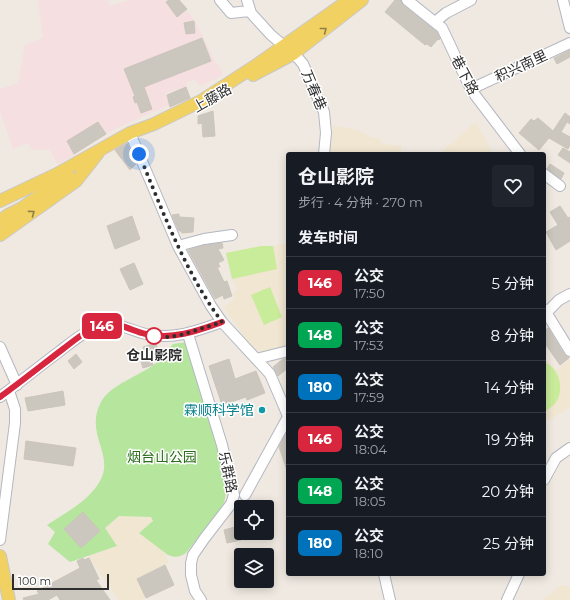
<!DOCTYPE html>
<html lang="zh">
<head>
<meta charset="utf-8">
<style>
	body { margin:0; font-family:Montserrat,"Noto Sans SC",sans-serif; background:#20242c; color:#f1f3f6; height:100vh; display:flex; flex-direction:column; font-size:15px; white-space:nowrap }
	* { box-sizing:border-box; margin:0 }
	p { font-size:13px; color:#9ea1a6 }
	.icon { flex:none; width:22px; height:22px; fill:none; stroke:currentColor; stroke-width:2; stroke-linecap:round; stroke-linejoin:round }
	.map { position:relative; flex:1; overflow:hidden }
	.sheet { position:absolute; left:286px; top:152px; width:260px; height:424px; display:flex; flex-direction:column; background:#171b24; border-radius:4px; box-shadow:0 2px 10px #0003 }
	.sheet>* { flex:none }
	.badge { padding:0 8px; border-radius:6px; font-size:14px; line-height:26px }
	.fabs { position:absolute; left:234px; top:500px; display:grid; gap:8px }
	.fabs a { display:grid; place-items:center; width:40px; height:40px; border-radius:4px; background:#171b24; box-shadow:0 2px 10px #0003; font-size:20px }
	.scale { position:absolute; left:12px; bottom:10px; width:97px; box-sizing:border-box; padding-left:4px; border:2px solid #2e2e2e; border-top:0; font-size:11px; line-height:14px; white-space:nowrap; color:#2e2e2e; -webkit-text-stroke:3px #fff; paint-order:stroke }
	.you { position:absolute; width:20px; height:20px; margin:-10px; border:3px solid #fff; border-radius:50%; background:#1a73e8; box-shadow:0 0 0 6px #1a73e833 }
	.map>.badge { position:absolute; translate:-50% -50%; box-shadow:0 0 0 2px #fff }
	h2 { padding:0 12px; font-size:15px; line-height:36px }
	.round { display:grid; place-items:center; flex:none; width:42px; height:42px; border-radius:4px; background:#20242c }
	.summary { display:flex; align-items:center; justify-content:space-between; height:68px; padding:0 12px }
	h1 { font-size:19px; font-weight:700; line-height:30px }
	ul { padding:0; list-style:none }
	li { display:flex; align-items:center; gap:12px; height:52px; padding:0 12px; border-top:1px solid #363941 }
	li div { flex:1 }
	li b { display:block; font-size:15px }
	li em { font-style:normal }
	li .badge { min-width:44px; font-weight:700; text-align:center }
	.map>svg:first-child { display:block }
	.education { fill:#f0e6d1 }
	.medical { fill:#f5dfe0 }
	.green { fill:#b6e59e }
	.pitch { fill:#c9ec9a }
	.building { fill:#cbc7bf; stroke:#cbc5ba }
	.lines { fill:none; stroke-linecap:round; stroke-linejoin:round }
	.minor-casing { stroke:#b4b7c1; stroke-width:12 }
	.major-casing { stroke:#c9c9c9; stroke-width:14 }
	.minor { stroke:#fff; stroke-width:10 }
	.major { stroke:#f2d163; stroke-width:12 }
	.oneway { stroke:#908048 }
	.line-casing { stroke:#fff; stroke-width:9 }
	.line { stroke:#d7263d; stroke-width:6 }
	.walk { stroke:#2e2e2e; stroke-width:4; stroke-dasharray:0 7.2 }
	.stop-dot { fill:#fff; stroke:#d7263d; stroke-width:2 }
	.culture-dot { fill:#0f9aa8; stroke:#fff; stroke-width:1.5 }
	.labels { text-anchor:middle; stroke-width:3; stroke-linejoin:round; paint-order:stroke }
	.street-label { font-size:14px; fill:#2e2e2e; stroke:#fff }
	.stop-label { font-size:14px; font-weight:bold; fill:#2e2e2e; stroke:#fff }
	.culture-label { font-size:14px; fill:#0d838f; stroke:#fff; text-anchor:end }
	.park-label { font-size:14px; fill:#2c6e1b; stroke:#fff }
</style>
</head>
<body>
<div class="map">
<svg width="570" height="600" viewBox="0 0 570 600">
	<rect width="100%" height="100%" fill="#efe9e1"/>
	<path class="education" d="M476,122L493,154H439Z
		M333,126L358,130L370,137L381,139L380,143L401,146V154H329Z
		M288,243V346L263,352L255,349L250,345L224,307L235,298L233,294L236,292L237,289L235,283L232,279L226,253L261,246H273Z
		M544,358L556,370L569,360L570,361V407L544,423Z
		M119,516L151,517L153,521L139,533L164,552L169,562L137,579L146,598L141,600H119L88,556L117,546L105,528Z
		M562,585L570,587V600H542Z"/>
	<path class="medical" d="M38,0H109V6L131,0H179L195,21L215,62L218,64L223,75L200,86L195,79L186,83L187,86L166,93L169,105L115,129L58,165L50,150H32L28,143L13,149L0,111V89L18,83L25,45L43,38Z"/>
	<path class="green" d="M188,342L219,447L227,488L224,503L221,508L186,553C180,557 175,558 168,555L139,533L153,521L151,517L119,516L105,528L117,546L70,562L48,544L55,532L47,525C65,513 89,501 100,481C115,454 84,434 101,402C110,385 139,376 155,364C162,359 167,350 173,344Z"/>
	<path class="pitch" d="M261,246H273L277,269L232,279L226,253Z
		M270,287L282,317L264,325L251,295Z
		M544,362C559,367 565,389 556,402C553,407 548,409 544,412Z"/>
	<path class="building" d="M169,0H179L187,9L177,17L166,2Z
		M395,0H401L403,5L437,32L440,39L439,40L438,39L431,47L427,44L425,45L385,12Z
		M194,21L195,33L186,34L184,23Z
		M202,38L211,61L144,87L152,109L141,113L137,102L135,103L133,97L135,96L124,69Z
		M570,50V57L557,64L554,58Z
		M186,87L190,98L170,107L167,95Z
		M213,111L215,136L203,137L202,123L198,124V116Z
		M565,113L570,117V124L567,122L561,132L570,137V145L568,149L549,138L539,150L519,133L531,119L534,121L538,118L553,131Z
		M98,122L106,134L74,154L67,141Z
		M127,143L136,164L130,170L115,150Z
		M563,148L570,152V163L558,155Z
		M550,164L564,173L561,179L547,169Z
		M560,206L568,218L570,217V241L556,250L546,232L558,225L550,212Z
		M179,214V217L194,218L193,232L182,233L181,231H179L172,215Z
		M132,216L140,239L115,249L107,226Z
		M222,243L223,248L218,249L224,260L218,263L220,267H217L224,282L227,281L232,296L224,299L223,295L215,299L188,250L205,245Z
		M134,263L143,284L130,290L120,269Z
		M548,328L564,354L569,358L560,365L544,342V331Z
		M156,343L159,355L151,357L153,365L143,368L140,358L146,356L143,347Z
		M76,354L82,362L74,369L68,361Z
		M288,358V368L278,376L273,367L283,359Z
		M229,359L235,379L256,371L265,393L247,400L246,397L222,405L209,366Z
		M63,391L65,405L28,411L25,398Z
		M288,430V469L287,470L279,447Z
		M26,441L76,448L73,466L24,459Z
		M83,512L100,531L81,548L64,529Z
		M235,527L236,532L239,531L241,540L227,543L224,530Z
		M83,558L84,560L89,558L99,579L96,580L110,600H60L57,595L48,600H24L23,598L39,594L37,591L80,568L77,561Z
		M165,565L174,585L146,598L137,579Z"/>
	<g class="lines">
		<g class="minor-casing">
			<path id="minor" d="M220,0L231,13L249,11
				M247,0L251,13L271,35L297,57L303,64L324,112L326,133L324,154
				M407,0L442,28L468,83L475,95L520,154
				M563,0L570,28
				M435,22L446,13L471,0
				M471,89L570,43
				M130,133L178,246L211,306L222,322L270,374L288,416
				M544,174L560,186
				M178,246L204,239L232,235
				M544,309L570,351
				M547,312L559,300L570,294
				M188,334L222,445L234,495L231,504L204,539L193,555L191,563V575L195,591L201,600
				M0,347L17,385
				M256,359L288,351
				M0,397C20,382 40,366 60,351C73,341 88,328 105,325C118,322 132,331 146,334C173,340 197,331 222,322
				M544,480L556,458L570,448
				M245,495L288,417
				M0,540L15,423V409L9,391
				M384,574L390,600
				M507,600L519,574"/>
		</g>
		<g class="major-casing">
			<path id="major" d="M253,75L293,54L362,0
				M0,201L57,174L130,133L154,124L201,101L258,64L349,0
				M0,221L8,215L22,208L68,176
				M0,235L76,181L98,153
				M0,556L9,600"/>
		</g>
		<use href="#minor" class="minor"/>
		<use href="#major" class="major"/>
	</g>
	<defs><path id="oneway-chevron" d="M-2-3.5L2.5 0L-2 3.5" fill="none" stroke-width="1.6" stroke-linecap="round" stroke-linejoin="round"/></defs>
	<g class="oneway">
		<use href="#oneway-chevron" transform="translate(324 30) rotate(-38)"/>
		<use href="#oneway-chevron" transform="translate(32 213) rotate(-36)"/>
	</g>
	<g class="lines">
		<g class="line-casing">
			<path id="line" d="M0,397C21,382 42,365 63,349C75,340 89,327 105,325C119,322 132,331 146,334C173,340 197,331 222,322"/>
		</g>
		<use href="#line" class="line"/>
		<path class="walk" d="M139,154C163,212 185,272 222,322L181,335L168,337L154,336"/>
	</g>
	<circle class="stop-dot" cx="154" cy="336" r="8"/>
	<circle class="culture-dot" cx="262" cy="410" r="4"/>
	<g class="labels">
		<g class="street-label">
			<text transform="translate(521 66) rotate(-25)" y="5">积兴南里</text>
			<text transform="translate(465 75) rotate(62)" y="5">巷下路</text>
			<text transform="translate(314 90) rotate(67)" y="5">万春巷</text>
			<text transform="translate(212 98) rotate(-30)" y="5">上藤路</text>
			<text transform="translate(228 472) rotate(78)" y="5">乐群路</text>
		</g>
		<g class="stop-label">
			<text x="154" y="360">仓山影院</text>
		</g>
		<g class="culture-label">
			<text x="254" y="415">霖顺科学馆</text>
		</g>
		<g class="park-label">
			<text x="162" y="462">烟台山公园</text>
		</g>
	</g>
</svg>
<div class="fabs">
<a><svg class="icon" aria-label="locate" viewBox="0 0 24 24"><circle cx="12" cy="12" r="6"/><path d="M12 2v4M12 18v4M2 12h4M18 12h4"/></svg></a>
<a><svg class="icon" aria-label="layers" viewBox="0 0 24 24"><path d="M12 4l9 5-9 5-9-5zM3 14l9 5 9-5"/></svg></a>
</div>
<div class="scale">100 m</div>
<div class="you" style="left:139px;top:154px"></div>
<b class="badge" style="left:102px;top:326px;background:#d7263d;color:#fff">146</b>
<section class="sheet">
<div class="summary"><div><h1>仓山影院</h1><p>步行 · 4 分钟 · 270 m</p></div><a class="round"><svg class="icon" aria-label="heart" viewBox="0 0 24 24"><path d="M12 20l-8-8c-3-5 5-10 8-4 3-6 11-1 8 4z"/></svg></a></div>
<h2>发车时间</h2>
<ul>
<li><span class="badge" style="background:#d7263d;color:#fff">146</span><div><b>公交</b><p>17:50</p></div><em>5 分钟</em></li>
<li><span class="badge" style="background:#00a651;color:#fff">148</span><div><b>公交</b><p>17:53</p></div><em>8 分钟</em></li>
<li><span class="badge" style="background:#0072bc;color:#fff">180</span><div><b>公交</b><p>17:59</p></div><em>14 分钟</em></li>
<li><span class="badge" style="background:#d7263d;color:#fff">146</span><div><b>公交</b><p>18:04</p></div><em>19 分钟</em></li>
<li><span class="badge" style="background:#00a651;color:#fff">148</span><div><b>公交</b><p>18:05</p></div><em>20 分钟</em></li>
<li><span class="badge" style="background:#0072bc;color:#fff">180</span><div><b>公交</b><p>18:10</p></div><em>25 分钟</em></li>
</ul>
</section>
</div>
</body>
</html>
